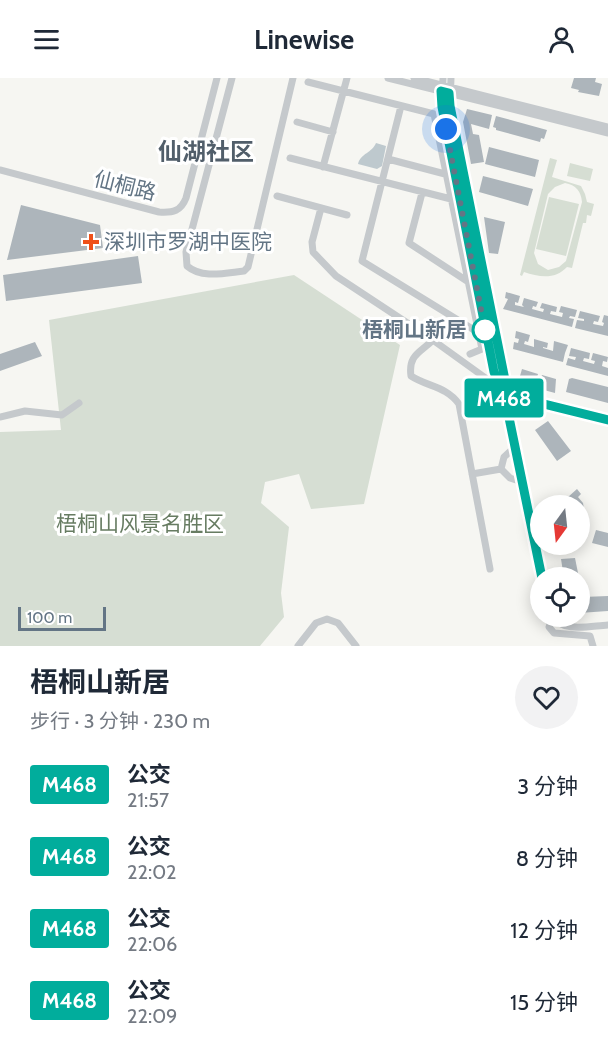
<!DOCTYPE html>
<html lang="zh">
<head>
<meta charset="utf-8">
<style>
	body { margin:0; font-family:Cabin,"Noto Sans SC",sans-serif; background:#f2f2f3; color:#1f2937; height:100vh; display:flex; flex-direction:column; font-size:22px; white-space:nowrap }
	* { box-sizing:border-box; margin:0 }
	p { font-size:20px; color:#747a83 }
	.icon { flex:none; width:33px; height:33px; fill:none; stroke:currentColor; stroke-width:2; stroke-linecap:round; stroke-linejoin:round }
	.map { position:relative; height:568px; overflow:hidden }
	.details { display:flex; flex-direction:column; background:#fff; flex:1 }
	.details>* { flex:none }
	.badge { padding:0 12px; border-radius:4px; font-size:21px; line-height:39px }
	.needle { width:39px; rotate:195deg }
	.buttons { position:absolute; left:530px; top:417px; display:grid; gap:12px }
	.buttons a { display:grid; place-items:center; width:60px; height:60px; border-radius:50%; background:#fff; box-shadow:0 3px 15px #0003; font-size:30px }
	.scale { position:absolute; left:18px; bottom:15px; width:88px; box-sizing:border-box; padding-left:6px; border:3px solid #637585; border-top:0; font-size:16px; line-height:21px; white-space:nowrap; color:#637585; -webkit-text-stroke:4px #fff; paint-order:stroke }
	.you { position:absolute; width:30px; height:30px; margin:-15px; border:4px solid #fff; border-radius:50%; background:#1a73e8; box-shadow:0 0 0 9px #1a73e833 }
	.map>.badge { position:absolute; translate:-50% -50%; box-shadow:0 0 0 3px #fff }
	.round { display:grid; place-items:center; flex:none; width:63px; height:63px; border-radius:32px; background:#f2f2f3 }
	.headline { display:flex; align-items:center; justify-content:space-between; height:102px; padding:0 30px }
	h1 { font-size:28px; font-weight:700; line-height:45px }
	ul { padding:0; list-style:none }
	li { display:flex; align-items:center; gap:18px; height:72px; padding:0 30px }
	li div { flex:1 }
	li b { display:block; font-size:22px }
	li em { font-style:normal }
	li .badge { min-width:66px; font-weight:700; text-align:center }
	header { display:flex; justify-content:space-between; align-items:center; height:78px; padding:0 30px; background:#fff; font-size:27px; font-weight:700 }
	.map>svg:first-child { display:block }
	.green { fill:#d6ded3; fill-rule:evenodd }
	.water { fill:#bec9ce }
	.building { fill:#adb5bb }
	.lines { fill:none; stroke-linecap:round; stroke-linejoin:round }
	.minor { stroke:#c5c9cc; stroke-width:7 }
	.line-casing { stroke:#fff; stroke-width:14 }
	.line { stroke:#01ad9c; stroke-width:9 }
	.walk { stroke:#637585; stroke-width:6; stroke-dasharray:0 10.8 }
	.poi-dot { fill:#ef5019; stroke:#fff; stroke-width:2 }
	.stop-dot { fill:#fff; stroke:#01ad9c; stroke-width:3 }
	.labels { text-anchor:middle; stroke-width:6; stroke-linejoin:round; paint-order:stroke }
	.street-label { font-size:21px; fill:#637585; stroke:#fff }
	.poi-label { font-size:21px; fill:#637585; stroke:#fff; text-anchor:start }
	.stop-label { font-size:21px; font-weight:bold; fill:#637585; stroke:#fff; text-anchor:end }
	.park-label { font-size:21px; fill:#677c62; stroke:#fff }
	.quarter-label { font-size:24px; font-weight:bold; fill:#515e6a; stroke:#fff }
</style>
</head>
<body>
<header><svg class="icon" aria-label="menu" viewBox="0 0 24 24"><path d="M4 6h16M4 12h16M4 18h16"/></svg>Linewise<svg class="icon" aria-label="person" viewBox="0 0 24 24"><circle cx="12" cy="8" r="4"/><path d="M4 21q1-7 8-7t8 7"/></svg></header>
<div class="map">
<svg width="608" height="568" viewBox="0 0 608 568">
	<rect width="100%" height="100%" fill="#f6f6f2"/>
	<path class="green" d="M550,80L557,82L552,99L581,108L585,116L587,124L594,126L591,138L587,137L586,145H583L572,190L567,189C555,202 539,199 524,194L522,198L520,197ZM565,105C576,107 581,113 582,124L566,183L559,189L548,192L538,186L534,175L548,116L555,109Z
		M570,85L593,91L590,103L567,98Z
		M549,119L579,126L566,178L536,171Z
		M294,197L400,267L364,426L311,431L299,396L265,404L261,425L289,449L281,515L284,539L260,568H0V354L61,352L49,242Z"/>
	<path class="water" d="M376,65L386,68L382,88L377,91L358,86C361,75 372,75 376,65Z"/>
	<path class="building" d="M574,0H596L595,4L602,6L599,18L578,14L579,12L571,10Z
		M467,31L492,37L489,51L471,46L473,56L479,57L484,84L471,86L463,44Z
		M496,38L547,52L544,61L541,60L540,64L496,52V50L493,49Z
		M489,69L539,82L535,99L485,86Z
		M483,98L533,111L528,128L479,114Z
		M21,127L100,147L103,170L7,182Z
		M484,139L505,144L498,176L489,175Z
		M138,178L142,205L6,223L3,197Z
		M506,214L520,218L518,225L515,224V227L524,229L522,227L524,220L538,224L536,229L533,228L532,231L543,234L544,231L540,230L542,225L557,229L556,234L551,233L550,236L562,239L563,235L559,234L561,228L577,232L575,239L570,238L569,240L574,241L572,249L503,231L508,221L505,220Z
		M580,233L600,238L598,244L594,243L593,246L603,248L604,245L602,244L604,237L608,238V258L575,250L577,242L584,243V241L578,240Z
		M516,253L530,257L528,264L525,263L524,266L534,269V261L548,265L547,270L543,269V270L553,273L554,263L568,267L565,275L562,273L565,275L563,284L513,271L514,264L518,265L519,261L515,260Z
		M35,264L42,278L0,293V276Z
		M571,270L590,275L589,281L584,280L583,283L594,286L595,283L591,282L593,275L608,279L607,284L603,283L602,288L608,290V298L566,287L568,280L575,282L576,279L569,278Z
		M522,291L538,296L536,303L533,302L532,304L543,307L544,304L540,303L542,297L556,301L555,315L518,305L519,301L525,303V300L520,298Z
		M572,300L608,309V325L566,314L569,301Z
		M548,343L571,373L557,383L535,352Z
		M577,411L581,416L578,419L583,425L584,431L580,435L579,428H558Z
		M596,452L608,455V469L592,465Z
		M575,480L579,500H564L561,481Z
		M579,505L583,519L608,518V533L579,535Z"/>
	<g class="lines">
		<path class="minor" d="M232,0L186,174L187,188C202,201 225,195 244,193L248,189L293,0
			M388,0L608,55
			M414,0L608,49
			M443,0L442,29L494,295L506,325L542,500
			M451,0L450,28L508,317L608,342
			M308,4L434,36L482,271L470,276
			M401,28L362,183L479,255
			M297,44L333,54
			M290,80L451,121
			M388,81L445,96
			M323,89L347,0
			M0,92L159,134C173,135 181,133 186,120L217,0
			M422,115L409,165L467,203
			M277,118L347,137
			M321,130L312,164L313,174L336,198L430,260L498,309
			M433,262C420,275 408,277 411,298C428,309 446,308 459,326L490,491
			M0,339L25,333L62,337L79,325
			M515,369L504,379L501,391L510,400L522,404
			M472,396L501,391
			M551,538C563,555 589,548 608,547
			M552,540L549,549L554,555L590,558L593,568
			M298,568L316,545L327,541L338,545L356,568"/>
	</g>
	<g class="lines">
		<g class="line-casing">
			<path id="line" d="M542,500L506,325L494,294L442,29L441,13L449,15L450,28L508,317L608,342"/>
		</g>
		<use href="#line" class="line"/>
		<path class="walk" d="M446,51L485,252"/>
	</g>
	<path class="poi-dot" d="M88 155h6v6h6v6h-6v6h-6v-6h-6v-6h6z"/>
	<circle class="stop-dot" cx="485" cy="252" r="12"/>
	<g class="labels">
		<g class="street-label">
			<text transform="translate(125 108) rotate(14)" y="7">仙桐路</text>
		</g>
		<g class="poi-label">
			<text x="104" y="171">深圳市罗湖中医院</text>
		</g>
		<g class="stop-label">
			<text x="467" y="259">梧桐山新居</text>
		</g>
		<g class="park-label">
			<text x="140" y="453">梧桐山风景名胜区</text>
		</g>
		<g class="quarter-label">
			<text x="206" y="82">仙湖社区</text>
		</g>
	</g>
</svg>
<div class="buttons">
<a><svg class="needle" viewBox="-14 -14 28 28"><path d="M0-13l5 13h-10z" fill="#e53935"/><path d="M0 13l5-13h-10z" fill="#747a83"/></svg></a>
<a><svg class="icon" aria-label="locate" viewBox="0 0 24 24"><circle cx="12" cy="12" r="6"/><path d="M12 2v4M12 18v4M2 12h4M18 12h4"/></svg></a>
</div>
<div class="scale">100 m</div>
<div class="you" style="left:446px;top:51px"></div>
<b class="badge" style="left:504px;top:320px;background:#01ad9c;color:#fff">M468</b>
</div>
<section class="details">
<div class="headline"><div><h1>梧桐山新居</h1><p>步行 · 3 分钟 · 230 m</p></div><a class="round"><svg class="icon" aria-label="heart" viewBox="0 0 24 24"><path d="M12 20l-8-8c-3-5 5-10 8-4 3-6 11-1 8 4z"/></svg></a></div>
<ul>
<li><span class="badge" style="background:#01ad9c;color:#fff">M468</span><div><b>公交</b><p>21:57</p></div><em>3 分钟</em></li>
<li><span class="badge" style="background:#01ad9c;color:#fff">M468</span><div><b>公交</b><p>22:02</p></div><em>8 分钟</em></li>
<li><span class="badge" style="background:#01ad9c;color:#fff">M468</span><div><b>公交</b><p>22:06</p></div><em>12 分钟</em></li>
<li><span class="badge" style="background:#01ad9c;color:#fff">M468</span><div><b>公交</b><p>22:09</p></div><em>15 分钟</em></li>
</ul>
</section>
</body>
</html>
